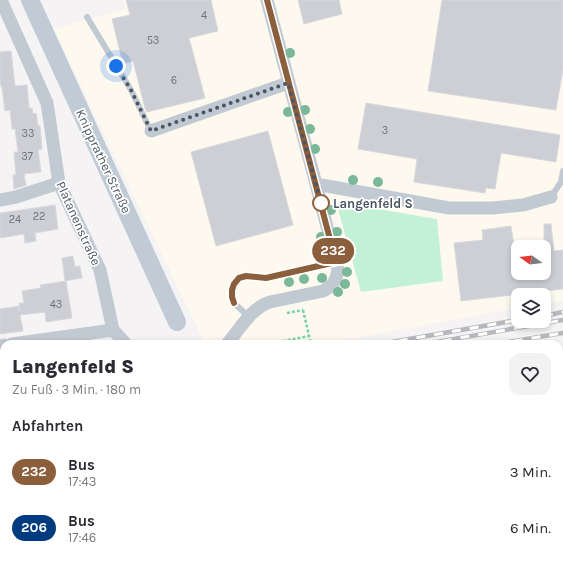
<!DOCTYPE html>
<html lang="de">
<head>
<meta charset="utf-8">
<style>
	body { margin:0; font-family:Karla,sans-serif; background:#f2f2f3; color:#2b2b33; height:100vh; display:flex; flex-direction:column; font-size:15px; white-space:nowrap }
	* { box-sizing:border-box; margin:0 }
	p { font-size:13px; color:#7c7c81 }
	.icon { flex:none; width:22px; height:22px; fill:none; stroke:currentColor; stroke-width:2; stroke-linecap:round; stroke-linejoin:round }
	.map { position:relative; flex:1; overflow:hidden }
	.details { position:absolute; left:0px; top:340px; width:563px; height:224px; display:flex; flex-direction:column; background:#fff; border-radius:12px 12px 0 0; box-shadow:0 2px 6px #0003 }
	.details>* { flex:none }
	.badge { padding:0 8px; border-radius:13px; font-size:14px; line-height:26px }
	.needle { width:26px; rotate:284deg }
	.tools { position:absolute; left:511px; top:240px; display:grid; gap:8px }
	.tools a { display:grid; place-items:center; width:40px; height:40px; border-radius:8px; background:#fff; box-shadow:0 2px 6px #0003; font-size:20px }
	.you { position:absolute; width:20px; height:20px; margin:-10px; border:3px solid #fff; border-radius:50%; background:#1a73e8; box-shadow:0 0 0 6px #1a73e833 }
	.map>.badge { position:absolute; translate:-50% -50%; box-shadow:0 0 0 2px #fff }
	h2 { padding:0 12px; font-size:15px; line-height:36px }
	.round { display:grid; place-items:center; flex:none; width:42px; height:42px; border-radius:12px; background:#f2f2f3 }
	.overview { display:flex; align-items:center; justify-content:space-between; height:68px; padding:0 12px }
	h1 { font-size:19px; font-weight:800; line-height:30px }
	ul { padding:0; list-style:none }
	li { display:flex; align-items:center; gap:12px; height:56px; padding:0 12px }
	li div { flex:1 }
	li b { display:block; font-size:15px }
	li em { font-style:normal }
	li .badge { min-width:44px; font-weight:700; text-align:center }
	.map>svg:first-child { display:block }
	.commercial { fill:#fdf9ef; fill-rule:evenodd }
	.green { fill:#c3f1d5 }
	.building { fill:#cdcfd5; stroke:#d7d9de }
	.lines { fill:none; stroke-linecap:round; stroke-linejoin:round }
	.path { stroke:#7ad0a6; stroke-width:2.5; stroke-dasharray:3 2; stroke-linecap:butt }
	.service { stroke:#c1cad2; stroke-width:6 }
	.minor { stroke:#c1cad2; stroke-width:13 }
	.secondary { stroke:#c1cbd6; stroke-width:18 }
	.rail-casing { stroke:#b5b8bd; stroke-width:4.5 }
	.rail { stroke:#fff; stroke-width:3; stroke-dasharray:9; stroke-linecap:butt }
	.tree { fill:#7bb799 }
	.line-casing { stroke:#fff; stroke-width:9 }
	.line { stroke:#8b5e3c; stroke-width:6 }
	.walk { stroke:#4a5661; stroke-width:4; stroke-dasharray:0 7.2 }
	.stop-dot { fill:#fff; stroke:#8b5e3c; stroke-width:2 }
	.labels { text-anchor:middle; stroke-width:3.5; stroke-linejoin:round; paint-order:stroke }
	.number-label { font-size:11px; fill:#6b747e }
	.street-label { font-size:13px; fill:#4a5661; stroke:#fff }
	.stop-label { font-size:13px; font-weight:bold; fill:#4a5661; stroke:#fff; text-anchor:start }
</style>
</head>
<body>
<div class="map">
<svg width="563" height="564" viewBox="0 0 563 564">
	<rect width="100%" height="100%" fill="#f5f3f3"/>
	<path class="commercial" d="M123,0H563V301L544,304V295H518V308L484,314L323,344H205L54,29L126,9ZM518,247H544V273H518Z"/>
	<path class="green" d="M343,203L437,219L443,281L361,292L338,209L339,204Z
		M4,485V560H47V564H0V486Z
		M206,560H267L269,564H208Z
		M311,560H341L342,564H313Z
		M456,560H500L493,564H448Z"/>
	<path class="building" d="M126,0H211L218,31L189,38L205,98L147,112L145,108L133,61L123,64L112,19L130,15Z
		M298,0H339L342,14L304,24Z
		M442,0H563V69L556,110L428,91Z
		M11,51L15,86L27,85L29,108H32L33,114L36,113L38,126H40L42,149L38,150L41,172L24,174L26,185L14,189L13,175H16L14,152H18L15,129H12L10,110L5,111L2,87H1L0,79V52Z
		M366,103L560,135L556,162L501,153L495,189L486,188L485,193L414,182L417,159L358,149Z
		M268,131L293,225L216,246L191,152Z
		M55,205L58,229L35,233L36,241L25,243L24,234L0,238V213Z
		M544,224H551L554,251L563,250V289L461,301L454,243L483,240L482,230L511,226L514,246L518,245V273H544Z
		M73,256L75,267L80,266L82,278L65,281L62,258Z
		M66,281L72,318L46,322L45,312L20,315L23,331L0,334V309L19,306L20,312L19,303H24L22,291L41,288L40,285Z"/>
	<g class="lines">
		<path class="path" d="M303,310L311,344
			M287,313L303,310
			M268,344L309,336
			M246,560L248,564
			M272,560L274,564"/>
		<path class="service" d="M87,17L131,90L151,131
			M551,197L561,182L563,171
			M249,317L234,303L232,297V290L234,284L239,278L246,275L266,278L336,262
			M559,425L563,429
			M559,441L563,440"/>
		<path class="minor" d="M1,0L47,103L59,183L100,270L113,330L12,344
			M151,131L288,83
			M316,184L449,208H493L523,205L551,197
			M0,200L16,197L59,183
			M113,330L126,344
			M227,344C240,329 251,308 270,302L323,291C333,286 336,281 338,270L316,184L267,0
			M0,346L4,345
			M559,384L563,387
			M559,538L563,536
			M196,560L197,564
			M507,564L514,560"/>
		<path class="secondary" d="M30,0L177,322
			M290,560L292,564"/>
		<g class="rail-casing">
			<path id="rail" d="M544,316L563,312
				M381,344L518,320
				M425,344L563,320
				M496,344L563,333
				M559,356L563,355
				M0,427L4,426
				M0,435L4,434
				M0,449L4,448
				M0,472L4,471"/>
		</g>
		<use href="#rail" class="rail"/>
	</g>
	<g class="tree">
		<circle cx="290" cy="53" r="5"/>
		<circle cx="305" cy="110" r="5"/>
		<circle cx="288" cy="112" r="5"/>
		<circle cx="310" cy="129" r="5"/>
		<circle cx="315" cy="149" r="5"/>
		<circle cx="353" cy="180" r="5"/>
		<circle cx="378" cy="182" r="5"/>
		<circle cx="331" cy="210" r="5"/>
		<circle cx="337" cy="232" r="5"/>
		<circle cx="321" cy="237" r="5"/>
		<circle cx="341" cy="253" r="5"/>
		<circle cx="347" cy="272" r="5"/>
		<circle cx="322" cy="278" r="5"/>
		<circle cx="304" cy="279" r="5"/>
		<circle cx="289" cy="282" r="5"/>
		<circle cx="345" cy="284" r="5"/>
		<circle cx="338" cy="292" r="5"/>
	</g>
	<g class="lines">
		<g class="line-casing">
			<path id="line" d="M234,303L232,297V290L234,284L239,278L246,276L266,278L336,262L267,0"/>
		</g>
		<use href="#line" class="line"/>
		<path class="walk" d="M116,66L131,90L151,131L288,83L321,203"/>
	</g>
	<circle class="stop-dot" cx="321" cy="203" r="8"/>
	<g class="labels">
		<g class="number-label">
			<text x="204" y="19">4</text>
			<text x="153" y="44">53</text>
			<text x="174" y="84">6</text>
			<text x="385" y="134">3</text>
			<text x="28" y="137">33</text>
			<text x="27" y="160">37</text>
			<text x="39" y="220">22</text>
			<text x="15" y="223">24</text>
			<text x="56" y="308">43</text>
		</g>
		<g class="street-label">
			<text transform="translate(104 161) rotate(65)" y="5">Knipprather Straße</text>
			<text transform="translate(79 223) rotate(66)" y="5">Platanenstraße</text>
		</g>
		<g class="stop-label">
			<text x="333" y="208">Langenfeld S</text>
		</g>
	</g>
</svg>
<div class="tools">
<a><svg class="needle" viewBox="-14 -14 28 28"><path d="M0-13l5 13h-10z" fill="#e53935"/><path d="M0 13l5-13h-10z" fill="#7c7c81"/></svg></a>
<a><svg class="icon" aria-label="layers" viewBox="0 0 24 24"><path d="M12 4l9 5-9 5-9-5zM3 14l9 5 9-5"/></svg></a>
</div>
<div class="you" style="left:116px;top:66px"></div>
<b class="badge" style="left:333px;top:251px;background:#8b5e3c;color:#fff">232</b>
<section class="details">
<div class="overview"><div><h1>Langenfeld S</h1><p>Zu Fuß · 3 Min. · 180 m</p></div><a class="round"><svg class="icon" aria-label="heart" viewBox="0 0 24 24"><path d="M12 20l-8-8c-3-5 5-10 8-4 3-6 11-1 8 4z"/></svg></a></div>
<h2>Abfahrten</h2>
<ul>
<li><span class="badge" style="background:#8b5e3c;color:#fff">232</span><div><b>Bus</b><p>17:43</p></div><em>3 Min.</em></li>
<li><span class="badge" style="background:#003b80;color:#fff">206</span><div><b>Bus</b><p>17:46</p></div><em>6 Min.</em></li>
</ul>
</section>
</div>
</body>
</html>
